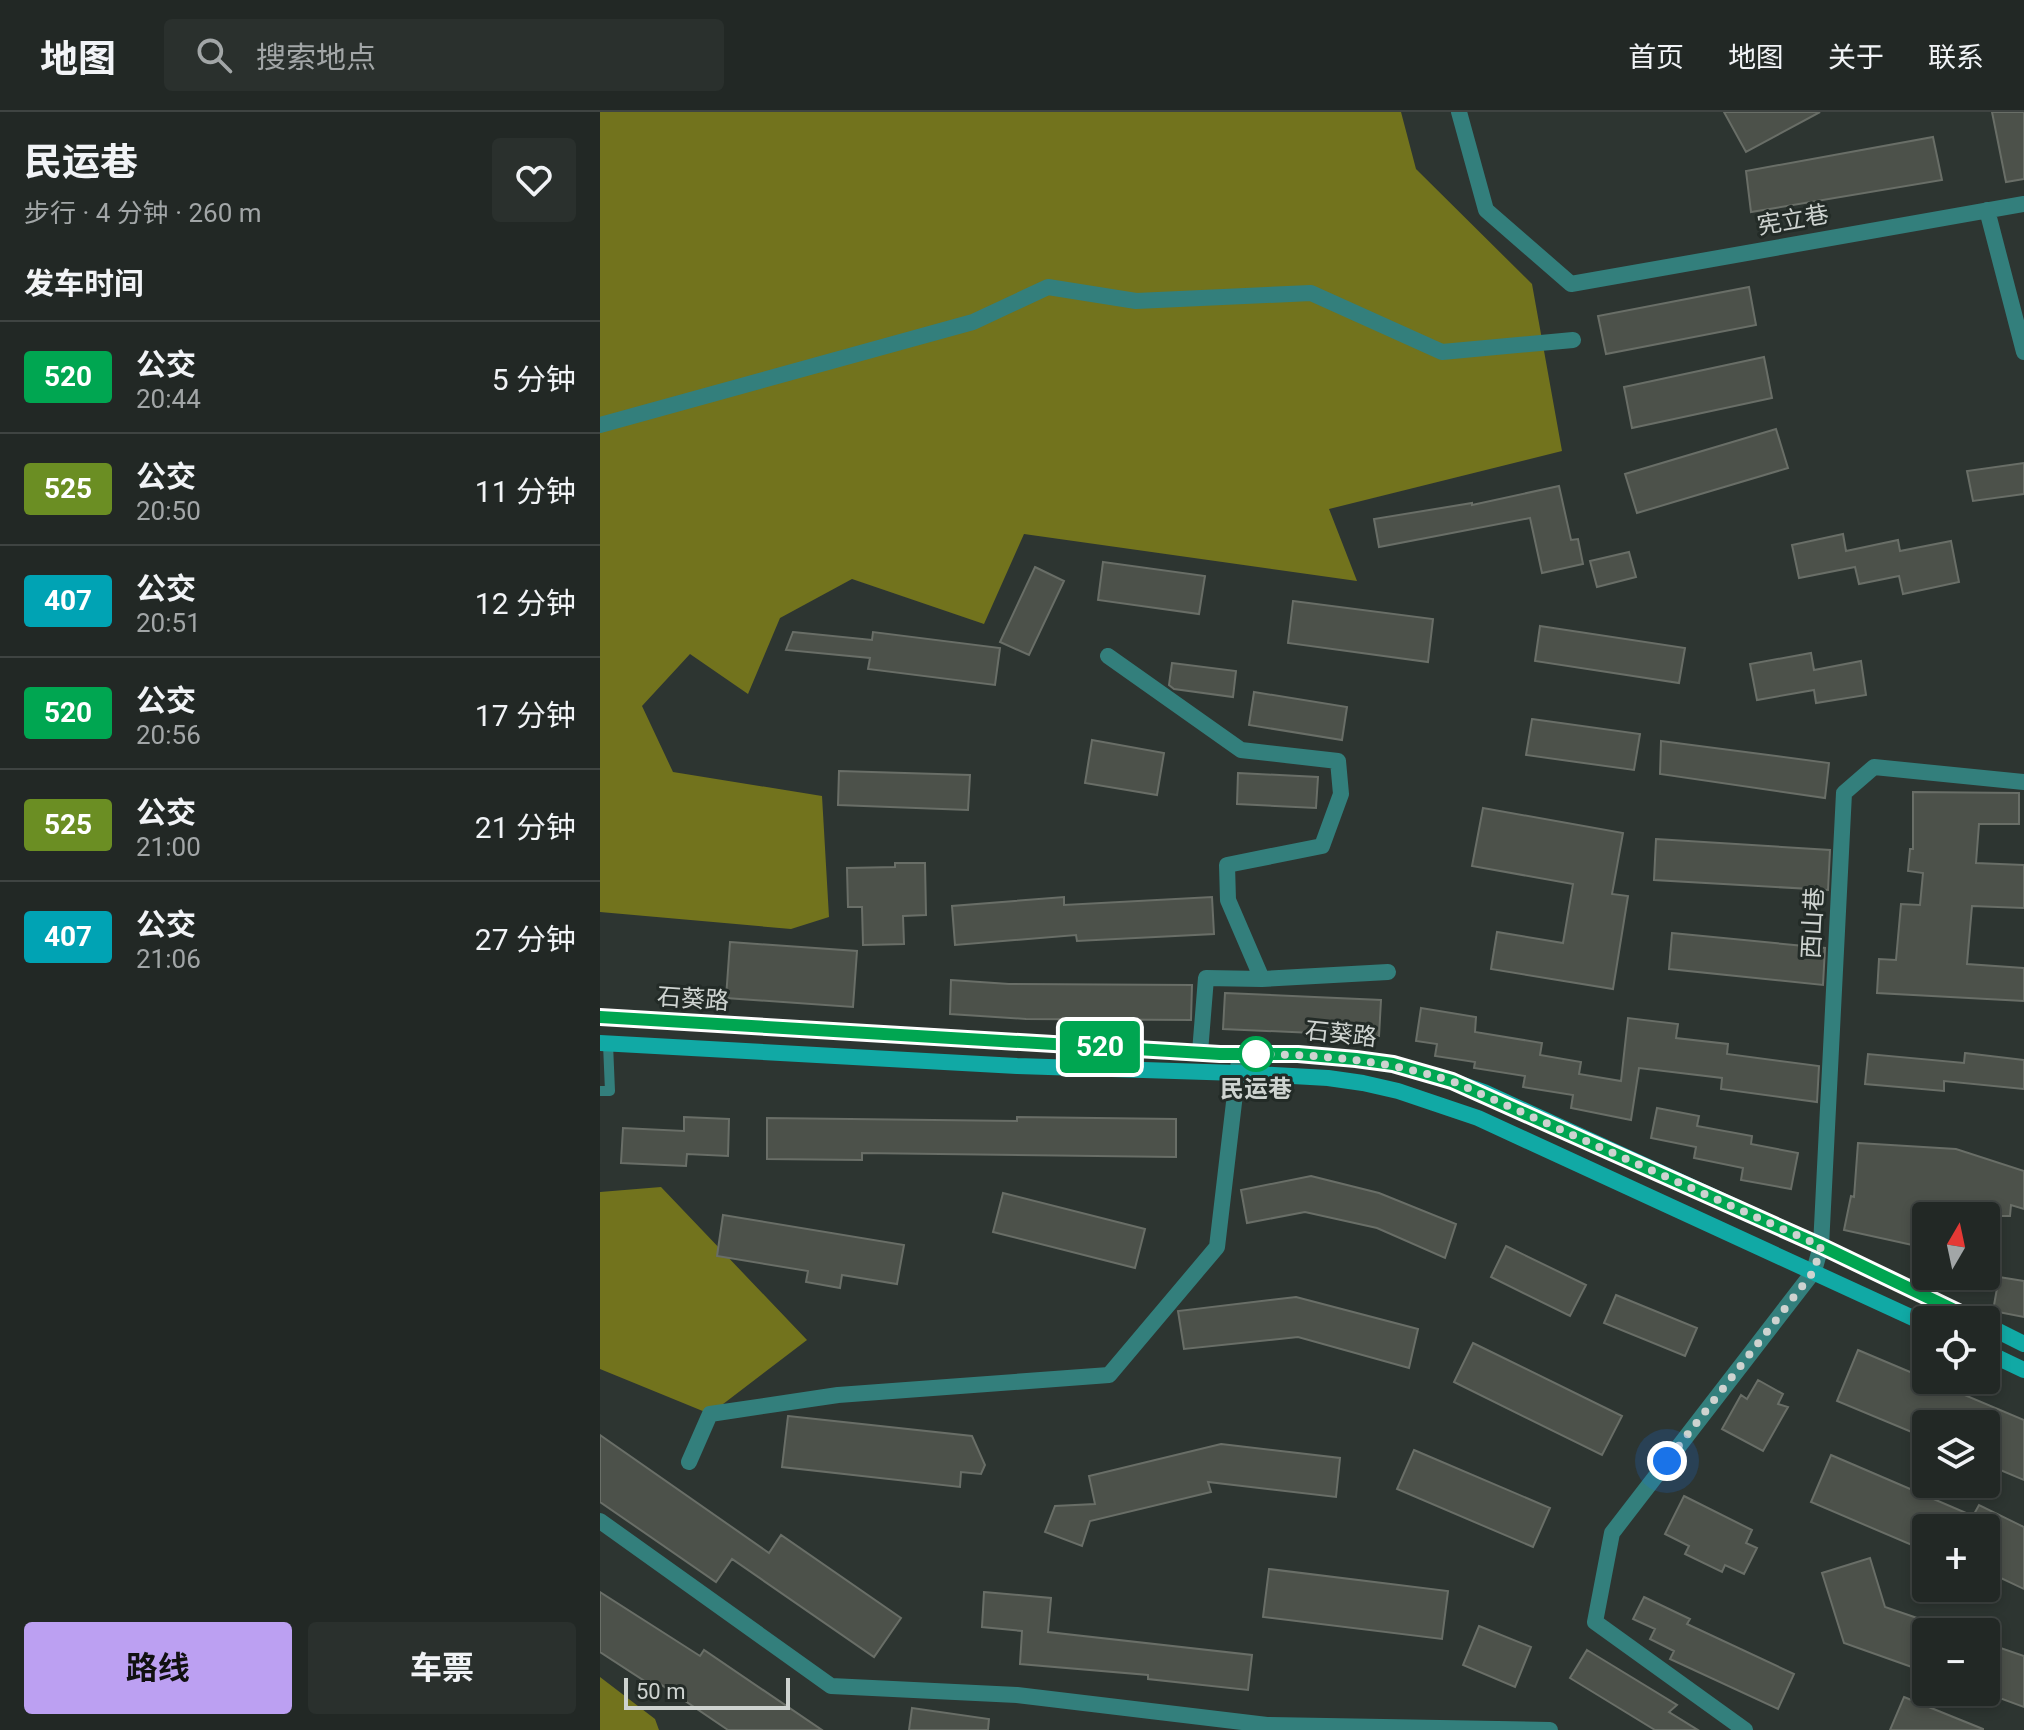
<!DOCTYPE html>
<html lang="zh">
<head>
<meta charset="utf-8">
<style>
	body { margin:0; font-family:Roboto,"Noto Sans SC",sans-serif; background:#2a302d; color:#f1f3f6; height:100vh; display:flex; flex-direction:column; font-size:30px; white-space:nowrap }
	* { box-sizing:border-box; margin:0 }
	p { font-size:26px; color:#a2a6a7 }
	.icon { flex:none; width:44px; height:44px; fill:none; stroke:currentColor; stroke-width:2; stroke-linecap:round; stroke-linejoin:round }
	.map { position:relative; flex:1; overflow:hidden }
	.side { display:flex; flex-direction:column; background:#222825; width:600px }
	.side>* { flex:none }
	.badge { padding:0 16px; border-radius:6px; font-size:28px; line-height:52px }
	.needle { width:52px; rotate:9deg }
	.controls { position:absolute; left:1312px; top:1090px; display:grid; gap:16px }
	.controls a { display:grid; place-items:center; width:88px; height:88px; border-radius:8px; background:#222825; box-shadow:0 4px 12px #0003,0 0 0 2px #3f4442; font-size:40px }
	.scale { position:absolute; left:24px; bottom:20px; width:166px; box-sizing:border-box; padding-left:8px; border:4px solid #ced3d0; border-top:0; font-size:22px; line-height:28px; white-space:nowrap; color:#ced3d0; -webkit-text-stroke:6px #232b27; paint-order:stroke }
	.you { position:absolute; width:40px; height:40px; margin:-20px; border:6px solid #fff; border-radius:50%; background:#1a73e8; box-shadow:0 0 0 12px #1a73e833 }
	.map>.badge { position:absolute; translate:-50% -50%; box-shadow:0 0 0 4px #fff }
	h2 { padding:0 24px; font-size:30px; line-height:72px }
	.round { display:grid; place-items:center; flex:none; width:84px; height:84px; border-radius:8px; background:#2a302d }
	.headline { display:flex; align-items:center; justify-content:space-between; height:136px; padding:0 24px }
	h1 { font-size:38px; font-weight:700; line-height:60px }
	.button { display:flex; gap:16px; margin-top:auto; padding:16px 24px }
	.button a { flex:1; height:92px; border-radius:8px; background:#bca0f2; color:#111; font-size:32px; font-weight:700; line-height:92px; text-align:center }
	.button a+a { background:#2a302d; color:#f1f3f6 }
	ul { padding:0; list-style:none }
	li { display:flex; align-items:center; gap:24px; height:112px; padding:0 24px; border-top:2px solid #3f4442 }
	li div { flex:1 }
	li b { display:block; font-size:30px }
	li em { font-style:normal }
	li .badge { min-width:88px; font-weight:700; text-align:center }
	header { display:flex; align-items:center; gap:48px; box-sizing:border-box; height:112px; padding:0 40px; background:#222825; border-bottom:2px solid #3f4442 }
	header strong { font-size:38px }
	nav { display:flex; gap:44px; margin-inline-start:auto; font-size:28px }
	.search { width:560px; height:72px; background:#2a302d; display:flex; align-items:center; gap:20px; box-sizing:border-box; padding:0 28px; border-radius:8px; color:#a2a6a7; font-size:30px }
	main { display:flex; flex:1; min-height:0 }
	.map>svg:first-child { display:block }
	.forest { fill:#72731d }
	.building { fill:#4c514a; stroke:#696e67; stroke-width:2 }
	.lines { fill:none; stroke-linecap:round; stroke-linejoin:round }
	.service { stroke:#337f7c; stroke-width:10 }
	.pedestrian { stroke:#337f7c; stroke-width:16 }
	.minor { stroke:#337f7c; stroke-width:16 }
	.secondary { stroke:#11a9a5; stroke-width:16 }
	.line-casing { stroke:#fff; stroke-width:18 }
	.line { stroke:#00a651; stroke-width:12 }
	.walk { stroke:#ced3d0; stroke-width:8; stroke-dasharray:0 14.4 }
	.stop-dot { fill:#fff; stroke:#00a651; stroke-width:4 }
	.labels { text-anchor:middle; stroke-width:6; stroke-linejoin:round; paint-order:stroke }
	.street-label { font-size:24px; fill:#ced3d0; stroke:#232b27 }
	.stop-label { font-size:24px; font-weight:bold; fill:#ced3d0; stroke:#232b27 }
</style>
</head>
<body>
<header>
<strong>地图</strong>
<div class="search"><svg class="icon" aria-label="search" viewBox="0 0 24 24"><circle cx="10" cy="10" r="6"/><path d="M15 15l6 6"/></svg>搜索地点</div>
<nav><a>首页</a><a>地图</a><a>关于</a><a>联系</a></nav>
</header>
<main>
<section class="side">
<div class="headline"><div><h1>民运巷</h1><p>步行 · 4 分钟 · 260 m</p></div><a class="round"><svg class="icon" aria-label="heart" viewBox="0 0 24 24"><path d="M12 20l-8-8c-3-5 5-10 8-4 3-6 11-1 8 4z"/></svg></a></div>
<h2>发车时间</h2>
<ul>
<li><span class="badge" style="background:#00a651;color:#fff">520</span><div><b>公交</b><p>20:44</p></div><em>5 分钟</em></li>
<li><span class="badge" style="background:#6b8e23;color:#fff">525</span><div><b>公交</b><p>20:50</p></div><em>11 分钟</em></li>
<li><span class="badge" style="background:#00a3b4;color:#fff">407</span><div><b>公交</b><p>20:51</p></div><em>12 分钟</em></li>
<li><span class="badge" style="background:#00a651;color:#fff">520</span><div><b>公交</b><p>20:56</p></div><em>17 分钟</em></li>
<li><span class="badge" style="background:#6b8e23;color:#fff">525</span><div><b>公交</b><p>21:00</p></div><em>21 分钟</em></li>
<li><span class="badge" style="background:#00a3b4;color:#fff">407</span><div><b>公交</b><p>21:06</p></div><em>27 分钟</em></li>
</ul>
<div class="button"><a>路线</a><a>车票</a></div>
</section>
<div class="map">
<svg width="1424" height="1618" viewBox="0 0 1424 1618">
	<rect width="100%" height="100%" fill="#2d3531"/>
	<path class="forest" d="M0,0H801L816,57L932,172L962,339L729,397L757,469L424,422L384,512L252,467L180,506L148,582L90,542L42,594L73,660L222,684L229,805L191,817L0,800Z
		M61,1075L207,1228L110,1302L0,1257V1080Z
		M0,1565L55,1607L59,1618H0Z"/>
	<path class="building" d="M1124,0H1220L1146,40Z
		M1392,0H1424V67L1406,70Z
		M1333,25L1342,68L1151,100L1146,59Z
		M1149,175L1156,213L1006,242L998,204Z
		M1164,245L1172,286L1032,316L1024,275Z
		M1176,317L1188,356L1037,401L1025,362Z
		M1424,351V382L1373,389L1367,359Z
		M959,374L971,428L978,427L983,452L942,461L930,406L779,435L774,407L872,391V393Z
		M1243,422L1246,439L1298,428L1300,439L1351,429L1359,470L1303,482L1299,464L1259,472L1255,455L1199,466L1192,433Z
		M1029,440L1036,465L997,475L990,449Z
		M503,450L605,464L599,502L498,488Z
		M435,455L464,469L429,543L400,530Z
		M693,489L833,507L828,550L688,531Z
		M940,514L1085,536L1079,571L935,549Z
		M193,520L272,528L273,520L400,536L395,573L268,557L270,546L186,538Z
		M1211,541L1214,558L1261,549L1266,583L1216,591L1214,578L1157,588L1150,552Z
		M572,551L636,559L633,585L574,577L569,573Z
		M654,580L747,595L742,628L649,613Z
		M932,607L1040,622L1034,658L926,643Z
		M492,628L564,641L557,683L485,671Z
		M1061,629L1229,651L1225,686L1060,662Z
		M239,659L370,663L368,698L238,693Z
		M638,661L718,665L716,696L637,692Z
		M1313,680L1419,681V712H1379L1376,751L1424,753V796L1372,794L1367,852L1424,856V889L1277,881L1279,847L1296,848L1301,792L1320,793L1323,761L1308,759L1310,737H1313Z
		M883,696L1023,721L1012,782L1028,784L1013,877L891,857L897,820L963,831L973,772L872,754Z
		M1056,727L1230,738L1228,778L1054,768Z
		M295,751H325L326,803L303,804L304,832L263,833L262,795H248L247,756L295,755Z
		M464,785V793L612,785L614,822L477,829L476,823L355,833L352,794Z
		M1072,821L1225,836L1223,873L1069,857Z
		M130,830L257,839L253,895L126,886Z
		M351,868L409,872L592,873L591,908L426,907L350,902Z
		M625,881L781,888L779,924L623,917Z
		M821,896L876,905L875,920L942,931L940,943L981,950L979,962L1021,969L1028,906L1078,912L1076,926L1128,932L1127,942L1219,954L1217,990L1121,977L1122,966L1039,956L1031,1008L971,996L973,983L923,975L925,964L874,956L875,950L835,944L837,932L816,929Z
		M1365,941L1424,948V977L1344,969V979L1265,972L1268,942L1364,951Z
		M1057,996L1099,1004L1097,1014L1152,1024L1151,1032L1198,1041L1191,1077L1141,1068L1143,1056L1094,1046L1096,1035L1051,1026Z
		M84,1005L129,1007L128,1044L87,1042L86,1054L21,1051L23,1016L84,1019Z
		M417,1005L576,1007V1045L262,1041V1048L167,1047V1006L417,1009Z
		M1258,1031L1356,1037L1424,1059V1097L1411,1093L1410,1104H1326V1136L1244,1118L1251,1084L1254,1085Z
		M711,1064L779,1081L856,1112L845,1146L777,1116L705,1100L647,1111L641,1078Z
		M403,1081L545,1117L535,1156L393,1120Z
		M123,1103L304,1133L297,1172L242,1163L240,1176L206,1170L208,1159L117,1144Z
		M906,1134L986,1173L970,1204L891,1165Z
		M1399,1165L1424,1169V1205L1393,1199Z
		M1016,1183L1097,1216L1085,1244L1004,1211Z
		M696,1185L818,1217L809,1256L698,1225L584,1237L578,1199Z
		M873,1231L1022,1304L1002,1343L854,1270Z
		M1258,1238L1424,1308V1368L1386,1352V1312H1326V1326L1237,1289Z
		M1158,1268L1183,1282L1178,1292L1188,1295L1163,1339L1122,1317L1141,1283L1147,1287Z
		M188,1304L372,1324L385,1353L381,1362L361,1360L360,1375L182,1355Z
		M0,1323L169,1441L181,1423L301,1506L274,1545L132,1447L116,1470L0,1390Z
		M621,1332L740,1346L736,1385L608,1370L611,1380L490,1409L482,1434L445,1420L455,1394L495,1392L489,1364Z
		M814,1338L950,1396L933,1435L797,1377Z
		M1231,1343L1373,1404L1379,1393L1424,1415V1477L1386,1459V1416H1326V1439L1211,1390Z
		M1084,1384L1152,1418L1146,1431L1157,1436L1144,1462L1125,1453L1122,1460L1085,1442L1089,1434L1065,1422Z
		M1270,1446L1285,1495L1326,1509V1560L1244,1531L1222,1461Z
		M669,1457L848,1479L842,1527L663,1505Z
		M0,1480L100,1544L104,1538L222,1618H128L60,1572L57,1577L0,1540Z
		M384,1480L451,1486L448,1520L652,1543L648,1578L548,1567V1563L420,1552L422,1519L382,1515Z
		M1044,1485L1090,1507L1087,1512L1194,1562L1178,1597L1070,1547L1074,1539L1050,1527L1055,1517L1033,1507Z
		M879,1514L931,1535L915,1575L863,1553Z
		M1386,1531L1424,1544V1595L1386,1581Z
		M987,1538L1077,1593L1069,1600L1098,1618H1055L970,1566Z
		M1304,1585L1383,1617V1618H1290Z
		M312,1596L389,1607L388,1618H309Z"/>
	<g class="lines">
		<path class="service" d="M0,979H10L8,932"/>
		<path class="pedestrian" d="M0,313L373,210L448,175L536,189L711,181L842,240L973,228"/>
		<path class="minor" d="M859,0L886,98L971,172L1424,92
			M1387,98L1424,240
			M508,544L641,638L738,649L741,682L722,734L627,753L628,788L662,867
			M600,940L606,866L662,867L788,860
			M89,1350L110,1302L238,1283L509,1263L617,1135L639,948
			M0,1409L231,1574L417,1583L667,1613L950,1618
			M1145,1618L995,1510L1012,1421L1214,1159L1221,1134L1244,681L1274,655L1424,670"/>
		<path class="secondary" d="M0,905L639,943L698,942L756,947L793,952L852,969L884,980L1221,1134L1375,1208
			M0,931L417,954L638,961L728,966L763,971L798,979L878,1006L1326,1212
			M1386,1213L1424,1232
			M1386,1240L1424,1258"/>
	</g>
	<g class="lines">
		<g class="line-casing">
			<path id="line" d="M0,905L620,942H698L756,947L793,952L852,969L1221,1134L1375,1208"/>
		</g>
		<use href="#line" class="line"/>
		<path class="walk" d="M656,942C728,943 783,948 852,969L1221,1134L1214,1159L1067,1349"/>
	</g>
	<circle class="stop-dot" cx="656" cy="942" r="16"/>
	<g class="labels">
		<g class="street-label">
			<text transform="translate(1193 108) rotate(-10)" y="8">宪立巷</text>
			<text transform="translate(1213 811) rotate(-87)" y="8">西山巷</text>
			<text transform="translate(93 887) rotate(4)" y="8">石葵路</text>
			<text transform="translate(741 922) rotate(6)" y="8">石葵路</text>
		</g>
		<g class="stop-label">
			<text x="656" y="985">民运巷</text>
		</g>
	</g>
</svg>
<div class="controls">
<a><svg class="needle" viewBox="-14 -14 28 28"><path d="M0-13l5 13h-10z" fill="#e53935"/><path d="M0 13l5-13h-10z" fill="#a2a6a7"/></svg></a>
<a><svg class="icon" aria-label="locate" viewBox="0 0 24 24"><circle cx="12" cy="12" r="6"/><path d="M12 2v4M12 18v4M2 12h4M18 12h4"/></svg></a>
<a><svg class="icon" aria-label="layers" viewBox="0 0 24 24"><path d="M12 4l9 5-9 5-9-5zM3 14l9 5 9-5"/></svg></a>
<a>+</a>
<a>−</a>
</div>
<div class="scale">50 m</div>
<div class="you" style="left:1067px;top:1349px"></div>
<b class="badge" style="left:500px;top:935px;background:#00a651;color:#fff">520</b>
</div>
</main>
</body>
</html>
